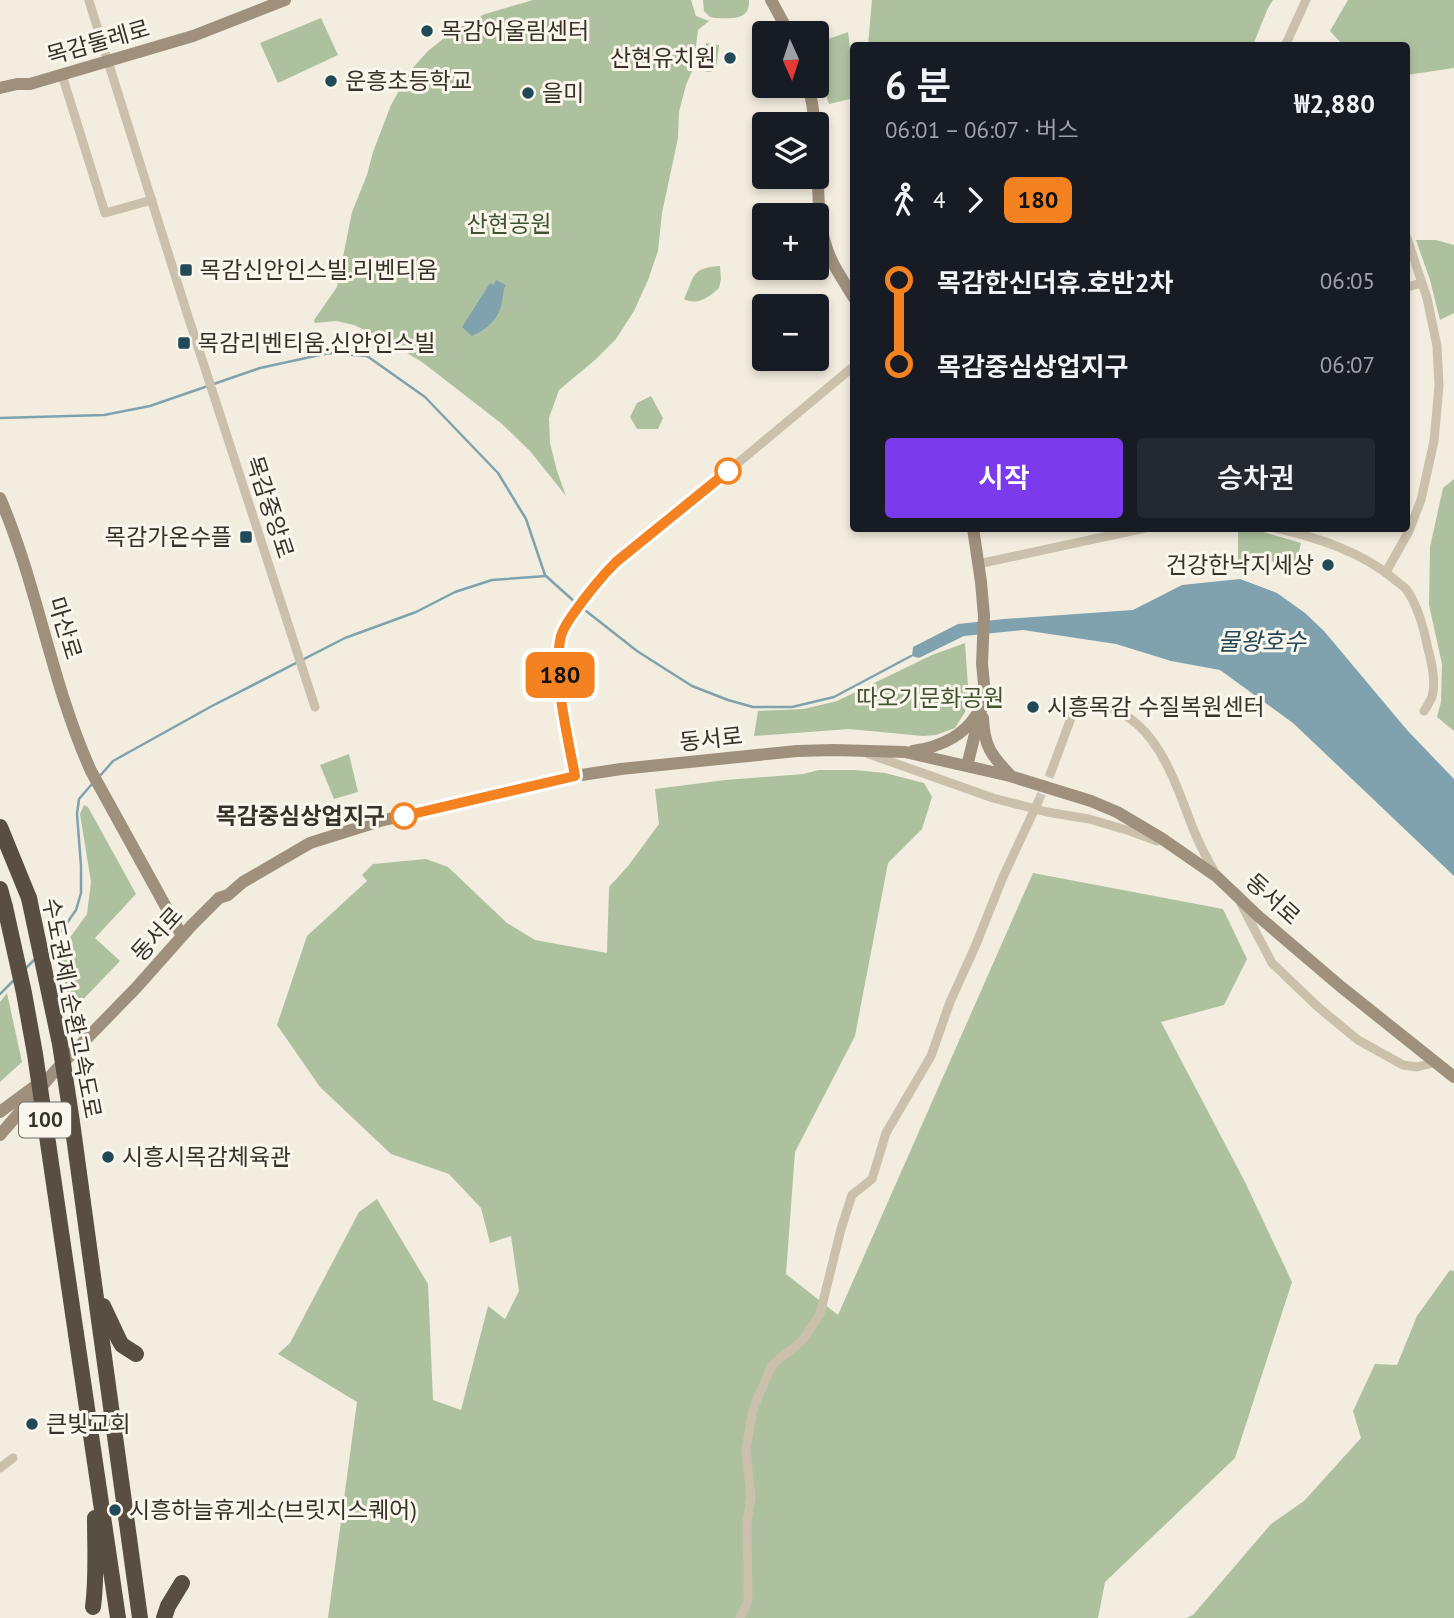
<!DOCTYPE html>
<html lang="ko">
<head>
<meta charset="utf-8">
<style>
	body { margin:0; font-family:"PT Sans","Noto Sans KR",sans-serif; background:#242831; color:#f1f3f6; height:100vh; display:flex; flex-direction:column; font-size:26px; white-space:nowrap }
	* { box-sizing:border-box; margin:0 }
	p { font-size:23px; color:#9ea1a6 }
	.icon { flex:none; width:38px; height:38px; fill:none; stroke:currentColor; stroke-width:2; stroke-linecap:round; stroke-linejoin:round }
	.map { position:relative; flex:1; overflow:hidden }
	.sheet { position:absolute; left:850px; top:42px; width:560px; height:490px; display:flex; flex-direction:column; background:#171b24; border-radius:7px; box-shadow:0 4px 10px #0003 }
	.sheet>* { flex:none }
	.badge { padding:0 14px; border-radius:10px; font-size:24px; line-height:46px }
	.needle { width:46px; rotate:177deg }
	.tools { position:absolute; left:752px; top:21px; display:grid; gap:14px }
	.tools a { display:grid; place-items:center; width:77px; height:77px; border-radius:7px; background:#171b24; box-shadow:0 4px 10px #0003; font-size:35px }
	.map>.badge { position:absolute; translate:-50% -50%; box-shadow:0 0 0 4px #fff }
	.legs { display:flex; align-items:center; gap:10px; height:77px; padding:0 35px; font-size:23px }
	.legs p { margin-inline-start:auto }
	.overview { display:flex; align-items:center; justify-content:space-between; height:119px; padding:0 35px }
	h1 { font-size:38px; font-weight:600; line-height:52px }
	.action { display:flex; gap:14px; margin-top:auto; padding:14px 35px }
	.action a { flex:1; height:80px; border-radius:7px; background:#7c3aed; color:#fff; font-size:28px; font-weight:600; line-height:80px; text-align:center }
	.action a+a { background:#242831; color:#f1f3f6 }
	ul { padding:0 35px; list-style:none }
	li { display:flex; align-items:center; gap:24px; height:84px; font-size:26px }
	li i { display:grid; place-items:center; width:10px; height:100%; margin:0 9px; background:currentColor }
	li i::after { content:''; width:18px; height:18px; margin:-9px; border:5px solid; border-radius:50%; background:#171b24 }
	li p { margin-inline-start:auto }
	li:first-child i { background:linear-gradient(#0000 50%,currentColor 0) }
	li:last-child i { background:linear-gradient(currentColor 50%,#0000 0) }
	.map>svg:first-child { display:block }
	.green { fill:#aec19f }
	.water { fill:#7fa2ae }
	.lines { fill:none; stroke-linecap:round; stroke-linejoin:round }
	.stream { stroke:#7fa2ae; stroke-width:2.5 }
	.street-tunnel { stroke:#cdc7bb; stroke-width:9; stroke-dasharray:9 4.5; stroke-linecap:butt }
	.street { stroke:#cac0ab; stroke-width:9 }
	.secondary { stroke:#9e907c; stroke-width:12 }
	.highway { stroke:#584e42; stroke-width:16 }
	.highway-bridge { stroke:#584e42; stroke-width:16 }
	.line-1-casing { stroke:#fff; stroke-width:16 }
	.line-1 { stroke:#f58220; stroke-width:10 }
	.poi-dot { fill:#214958; stroke:#faf6ec; stroke-width:2.5 }
	.stop-1-dot { fill:#fff; stroke:#f58220; stroke-width:3.5 }
	.labels { text-anchor:middle; stroke-width:6; stroke-linejoin:round; paint-order:stroke }
	.shield { fill:#faf6ec; stroke:#726c64; stroke-width:2 }
	.shield-label { font-size:21px; font-weight:bold; fill:#38312a }
	.poi-label { font-size:23px; fill:#38312a; stroke:#faf6ec; text-anchor:start }
	.street-label { font-size:23px; fill:#38312a; stroke:#faf6ec }
	.park-label { font-size:23px; fill:#3f552f; stroke:#faf6ec }
	.stop-label { font-size:23px; font-weight:bold; fill:#38312a; stroke:#faf6ec; text-anchor:end }
	.water-label { font-size:24px; font-style:italic; fill:#214958; stroke:#faf6ec }
</style>
</head>
<body>
<div class="map">
<svg width="1454" height="1618" viewBox="0 0 1454 1618">
	<rect width="100%" height="100%" fill="#f2eddf"/>
	<path class="green" d="M533,0H691L696,16L709,21L698,30L693,69L686,85L679,112L678,138L662,213L658,251L648,280L634,311L616,339L595,360L559,390L549,418L550,443L557,471L566,496L530,451L502,424L422,362L382,338L354,325L336,321L315,323L314,320L337,287L352,212L367,175L373,152L391,105L410,71L428,51L454,30L485,14Z
		M703,0H749C750,22 731,18 715,18L710,17L704,11Z
		M872,0H1273L1268,8L1253,45H868Z
		M1348,0H1454V68L1407,75V46L1343,45L1330,31Z
		M321,18L338,55L278,83L260,43Z
		M848,32L854,80V98L829,104L817,68V43Z
		M706,43L719,45L716,70L709,72L703,71Z
		M1416,240H1436L1454,245V313L1440,320L1430,280Z
		M720,266L721,279L719,288C709,297 698,306 684,299C695,275 691,268 720,266Z
		M651,396L663,418L658,429H637L630,417L637,403Z
		M1454,479V731L1437,717L1441,702L1442,664L1429,605L1430,547L1443,488Z
		M1238,529L1260,531L1301,543L1295,568C1273,559 1261,560 1238,561Z
		M965,643L968,686L965,712L955,728L936,735L923,736L849,729L754,736L758,711L804,709L837,701L932,655Z
		M349,754L358,792L334,799L320,765Z
		M819,770H855L885,773L924,783L932,797L922,829L888,863L855,1036L795,1152L786,1274L838,1315L1033,873L1223,909L1247,959L1224,1005L1161,1022L1245,1182L1292,1282L1235,1458L1105,1582L1098,1618H328L357,1402L278,1354L290,1343L359,1212L377,1199L428,1284L433,1400L461,1410L488,1306L505,1319L519,1291L511,1236L490,1243L481,1208L449,1174L391,1154L320,1087L277,1025L307,936L367,881L362,875L373,864L426,859L448,867L507,923L535,940L607,953L609,887L628,866L659,824L655,789L725,780L803,774Z
		M84,805L88,807L136,894L95,938L120,961L71,1012L58,947L69,939L87,914L91,882L80,814Z
		M7,993L22,1062L0,1082V1002Z
		M1450,1270L1454,1271V1618H1186L1193,1615L1271,1524L1304,1501L1361,1438L1353,1411L1375,1364L1397,1365L1417,1316Z"/>
	<path class="water" d="M496,280L506,285C502,291 504,295 502,302C499,319 487,329 472,336L462,327L490,283L494,285Z
		M1240,579L1277,593L1305,613L1324,631L1407,730L1454,779V876L1293,723L1220,670L1171,661L1116,644L1023,630L964,636L919,658L912,656L913,647L958,624L1004,619L1133,610L1182,585Z"/>
	<g class="lines">
		<path class="stream" d="M0,418L104,415L150,406L260,368L329,353L367,356L425,397L498,473L526,519L545,575
			M581,607L637,651L692,686L728,700L753,707H792L834,697L911,656
			M99,777L113,761L212,706L345,638L416,612L455,592L492,580L546,576L576,603
			M47,947L60,933L76,910L81,893V866L77,814L79,799L92,784
			M25,969L35,959
			M0,994L15,979"/>
		<path class="street-tunnel" d="M1038,802L1051,772"/>
		<path class="street" d="M89,1L186,310L315,707
			M1285,46L1306,0
			M62,75L105,213L152,200
			M1407,287L1422,283
			M1276,528C1318,538 1360,551 1394,579C1397,582 1402,585 1406,589C1418,605 1424,629 1428,649C1432,663 1436,682 1432,697C1430,701 1427,707 1424,711
			M978,564L1145,528
			M1386,572L1409,531L1421,500L1434,441L1439,386L1437,346L1427,298L1407,238
			M869,754L993,798L1047,812L1089,819L1130,831L1157,841
			M1051,772L1074,710L1083,702C1154,707 1172,775 1194,831C1200,846 1208,860 1216,875
			M575,776L560,687L558,657L561,633L582,599L600,578L616,562L672,518L854,366
			M1241,904L1272,963L1318,1007L1358,1040L1403,1065L1417,1067L1437,1062
			M0,1468L13,1458
			M740,1618L748,1601L747,1523L751,1497L746,1450L753,1409L772,1365L803,1340L820,1314L841,1229L852,1195L872,1179L886,1133L931,1056L950,1002L975,947L1003,877L1038,802"/>
		<path class="secondary" d="M771,0L789,33
			M808,86L812,103L815,124
			M0,88L17,84H30L193,36L285,0
			M817,150C819,188 815,230 834,265C840,276 847,287 854,298
			M0,498C38,586 51,683 91,771L182,936
			M983,718C984,746 991,755 1010,775
			M913,751C939,747 963,737 977,714
			M967,766L985,694L982,664L984,616L981,582L973,528
			M0,1112L35,1086
			M0,1135L55,1071L136,988L192,925L219,898L228,895L243,882L310,843L380,821L575,776L621,769L797,751L834,750L905,752L1010,776L1091,801L1117,812L1161,838L1216,876L1258,916L1340,986L1454,1077"/>
		<path class="highway" d="M0,827L29,898
			M0,889L5,907
			M103,1306L119,1340L122,1345L136,1354
			M99,1320L140,1618
			M76,1334L118,1618
			M93,1607C97,1577 95,1548 95,1518
			M164,1618L168,1606L182,1583"/>
		<path class="highway-bridge" d="M29,898L60,1044L72,1122L99,1320
			M5,907L24,993L35,1054L76,1334"/>
	</g>
	<g class="lines">
		<g class="line-1-casing">
			<path id="line-1" d="M404,816L575,776C568,738 552,673 561,636C563,629 567,623 571,617C585,597 599,579 616,562L728,471"/>
		</g>
		<use href="#line-1" class="line-1"/>
	</g>
	<g class="poi-dot">
		<circle cx="427" cy="31" r="7"/>
		<circle cx="730" cy="58" r="7"/>
		<circle cx="331" cy="81" r="7"/>
		<circle cx="528" cy="93" r="7"/>
		<rect x="179" y="263" width="14" height="14" rx="3.5"/>
		<rect x="177" y="336" width="14" height="14" rx="3.5"/>
		<rect x="239" y="530" width="14" height="14" rx="3.5"/>
		<circle cx="1328" cy="565" r="7"/>
		<circle cx="1033" cy="707" r="7"/>
		<circle cx="108" cy="1157" r="7"/>
		<circle cx="32" cy="1424" r="7"/>
		<circle cx="115" cy="1510" r="7"/>
	</g>
	<g class="stop-1-dot">
		<circle cx="728" cy="471" r="12"/>
		<circle cx="404" cy="816" r="12"/>
	</g>
	<g class="labels">
		<rect class="shield" x="19" y="1102.5" width="52" height="35" rx="5"/>
		<g class="shield-label">
			<text x="45" y="1127">100</text>
		</g>
		<g class="poi-label">
			<text x="441" y="39">목감어울림센터</text>
			<text x="716" y="66" text-anchor="end">산현유치원</text>
			<text x="345" y="89">운흥초등학교</text>
			<text x="542" y="101">을미</text>
			<text x="200" y="278">목감신안인스빌.리벤티움</text>
			<text x="198" y="351">목감리벤티움.신안인스빌</text>
			<text x="232" y="545" text-anchor="end">목감가온수플</text>
			<text x="1314" y="573" text-anchor="end">건강한낙지세상</text>
			<text x="1047" y="715">시흥목감 수질복원센터</text>
			<text x="122" y="1165">시흥시목감체육관</text>
			<text x="46" y="1432">큰빛교회</text>
			<text x="129" y="1518">시흥하늘휴게소(브릿지스퀘어)</text>
		</g>
		<g class="street-label">
			<text transform="translate(98 42) rotate(-16)" y="8">목감둘레로</text>
			<text transform="translate(270 507) rotate(72)" y="8">목감중앙로</text>
			<text transform="translate(65 628) rotate(73)" y="8">마산로</text>
			<text transform="translate(711 739) rotate(-6)" y="8">동서로</text>
			<text transform="translate(1273 899) rotate(42)" y="8">동서로</text>
			<text transform="translate(157 934) rotate(-48)" y="8">동서로</text>
			<text transform="translate(72 1008) rotate(79)" y="8">수도권제1순환고속도로</text>
		</g>
		<g class="park-label">
			<text x="509" y="232">산현공원</text>
			<text x="930" y="706">따오기문화공원</text>
		</g>
		<g class="stop-label">
			<text x="385" y="824">목감중심상업지구</text>
		</g>
		<g class="water-label">
			<text x="1262" y="650">물왕호수</text>
		</g>
	</g>
</svg>
<div class="tools">
<a><svg class="needle" viewBox="-14 -14 28 28"><path d="M0-13l5 13h-10z" fill="#e53935"/><path d="M0 13l5-13h-10z" fill="#9ea1a6"/></svg></a>
<a><svg class="icon" aria-label="layers" viewBox="0 0 24 24"><path d="M12 4l9 5-9 5-9-5zM3 14l9 5 9-5"/></svg></a>
<a>+</a>
<a>−</a>
</div>
<b class="badge" style="left:560px;top:675px;background:#f58220;color:#111">180</b>
<section class="sheet">
<div class="overview"><div><h1>6 분</h1><p>06:01 – 06:07 · 버스</p></div><b>₩2,880</b></div>
<div class="legs"><svg class="icon" aria-label="walk" viewBox="0 0 24 24"><circle cx="13" cy="4" r="2"/><path d="M13 8l-2 6 4 7M11 14l-3 7M7 12l3-4h3l4 4"/></svg>4<svg class="icon" aria-label="forward" viewBox="0 0 24 24"><path d="M9 5l7 7-7 7"/></svg><b class="badge" style="background:#f58220;color:#111">180</b></div>
<ul>
<li><i style="color:#f58220"></i><b>목감한신더휴.호반2차</b><p>06:05</p></li>
<li><i style="color:#f58220"></i><b>목감중심상업지구</b><p>06:07</p></li>
</ul>
<div class="action"><a>시작</a><a>승차권</a></div>
</section>
</div>
</body>
</html>
